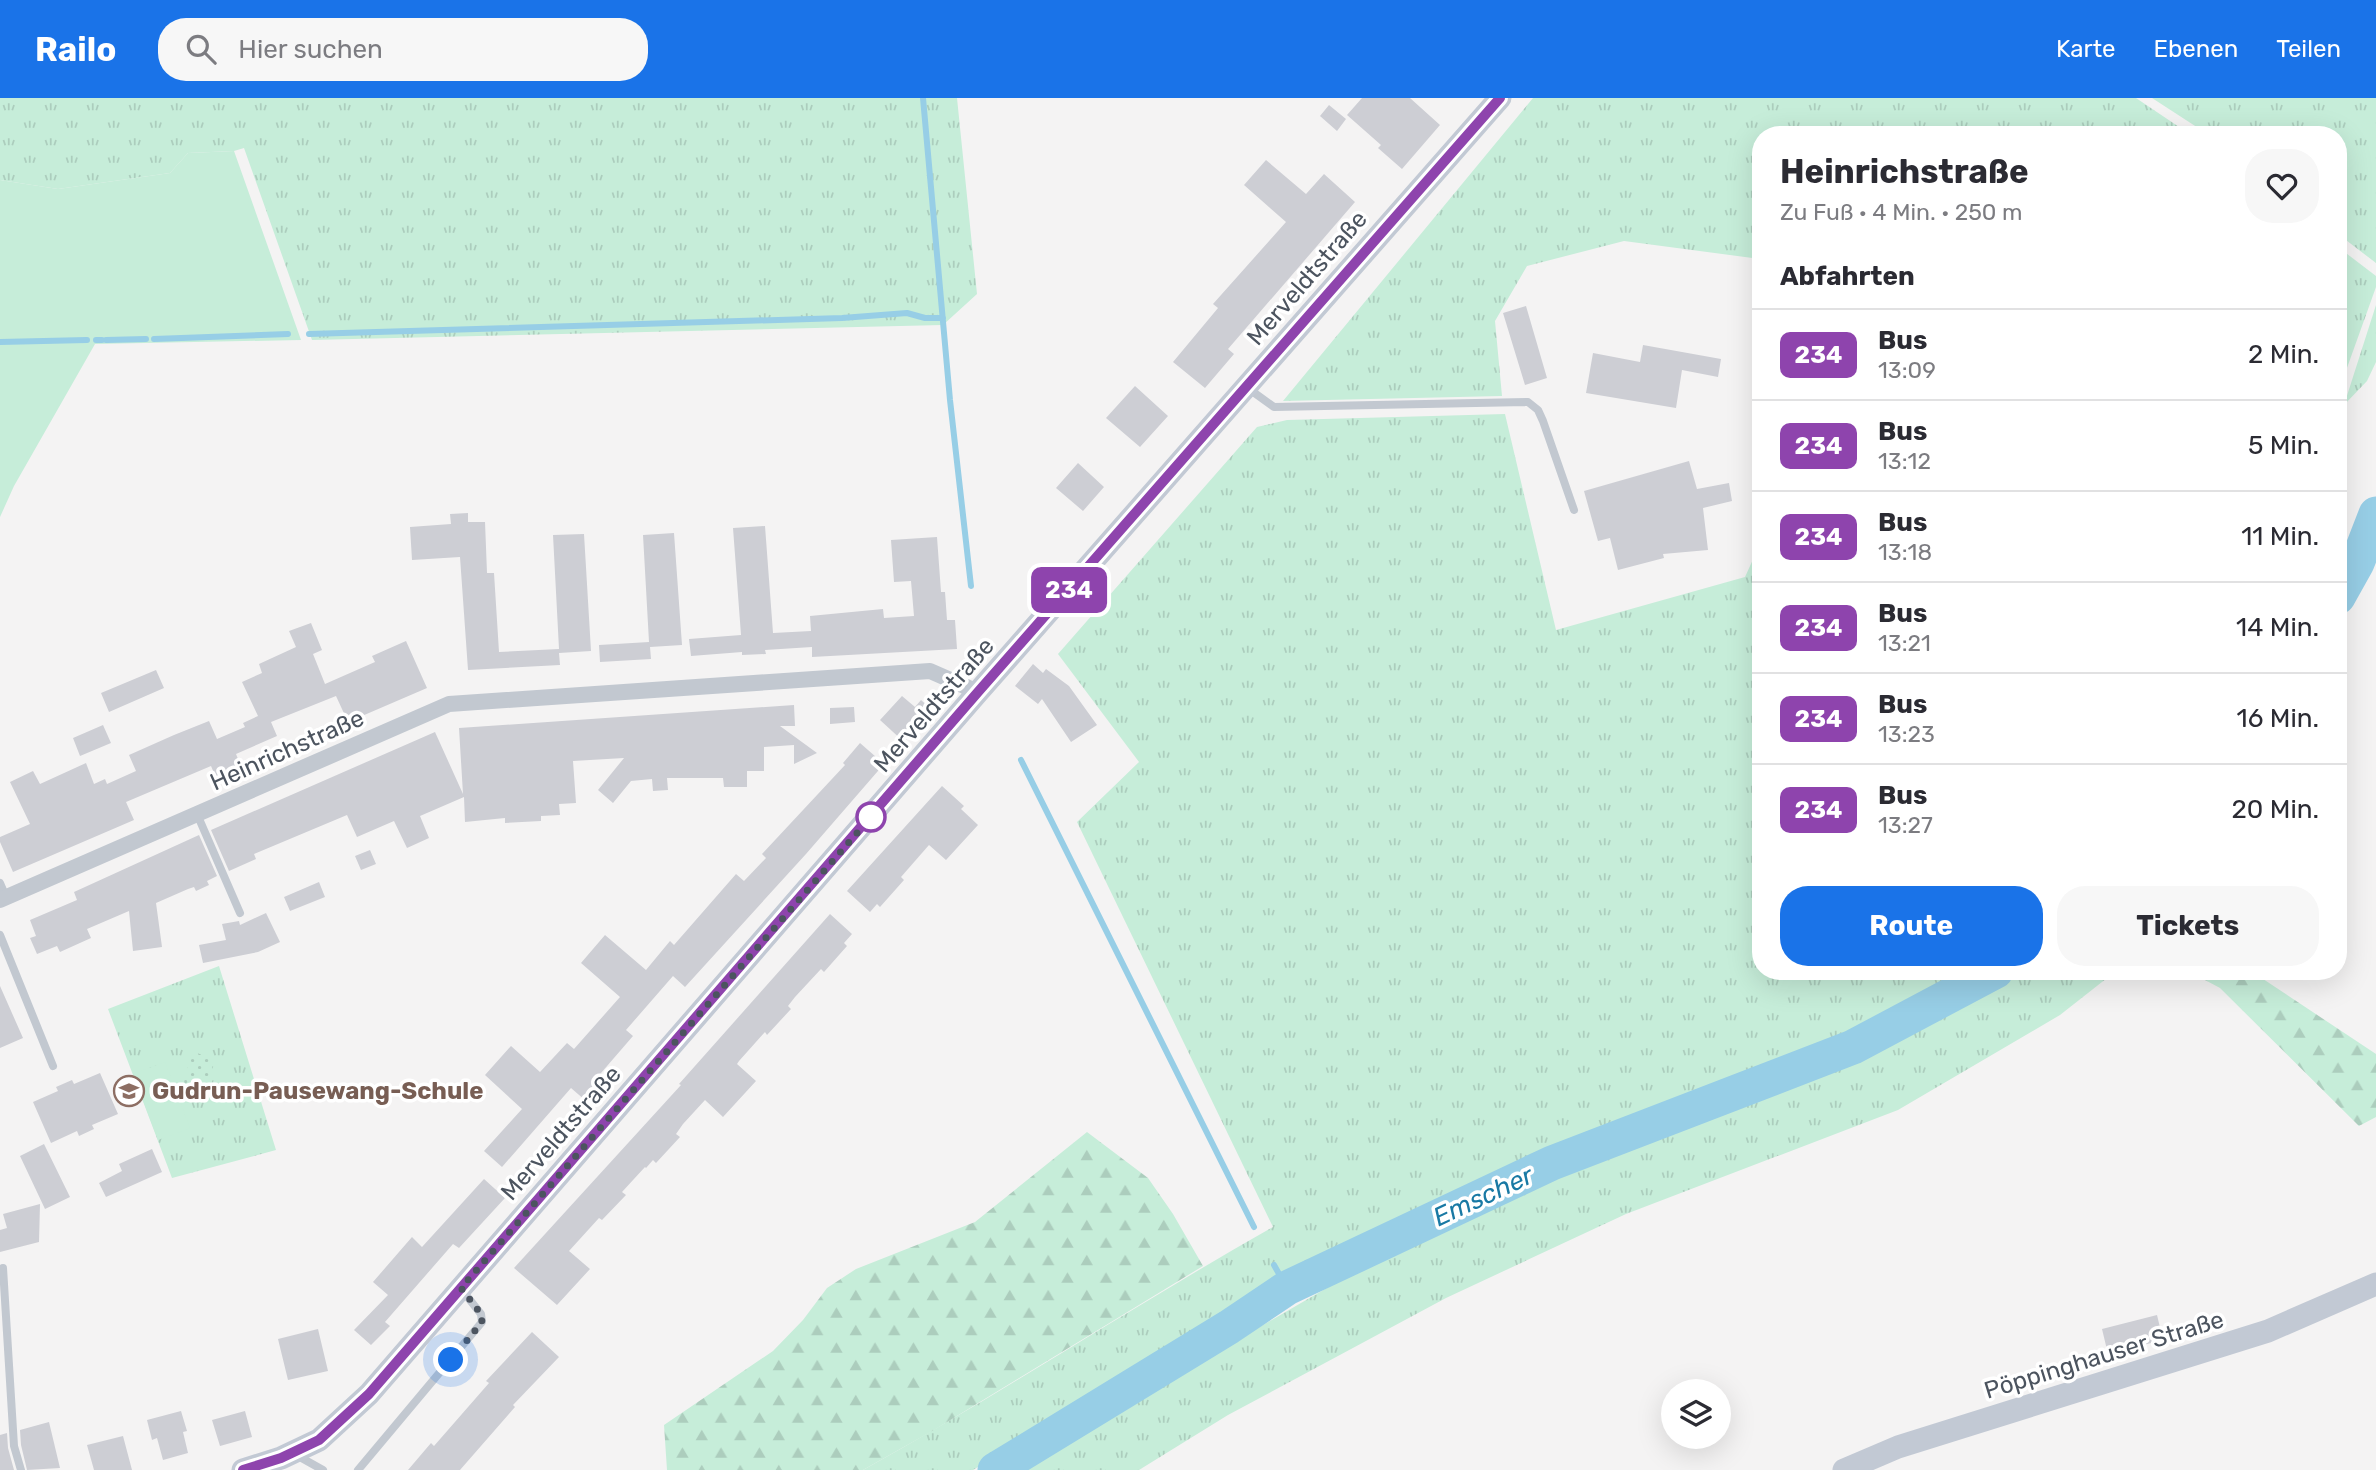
<!DOCTYPE html>
<html lang="de">
<head>
<meta charset="utf-8">
<style>
	body { margin:0; font-family:Rubik,sans-serif; background:#f7f7f7; color:#2b2b33; height:100vh; display:flex; flex-direction:column; font-size:26px; white-space:nowrap }
	* { box-sizing:border-box; margin:0 }
	p { font-size:23px; color:#7c7c81 }
	.icon { flex:none; width:38px; height:38px; fill:none; stroke:currentColor; stroke-width:2; stroke-linecap:round; stroke-linejoin:round }
	.map { position:relative; flex:1; overflow:hidden }
	.sheet { position:absolute; left:1752px; top:28px; width:595px; height:854px; display:flex; flex-direction:column; background:#fff; border-radius:28px; box-shadow:0 7px 28px #0002 }
	.sheet>* { flex:none }
	.badge { padding:0 14px; border-radius:10px; font-size:24px; line-height:46px }
	.fabs { position:absolute; left:1661px; top:1281px; display:grid; gap:14px }
	.fabs a { display:grid; place-items:center; width:70px; height:70px; border-radius:50%; background:#fff; box-shadow:0 7px 28px #0002; font-size:35px }
	.you { position:absolute; width:35px; height:35px; margin:-18px; border:5px solid #fff; border-radius:50%; background:#1a73e8; box-shadow:0 0 0 10px #1a73e833 }
	.map>.badge { position:absolute; translate:-50% -50%; box-shadow:0 0 0 4px #fff }
	h2 { padding:0 28px; font-size:26px; line-height:63px }
	.round { display:grid; place-items:center; flex:none; width:74px; height:74px; border-radius:28px; background:#f7f7f7 }
	.head { display:flex; align-items:center; justify-content:space-between; height:119px; padding:0 28px }
	h1 { font-size:33px; font-weight:700; line-height:52px }
	.primary-button { display:flex; gap:14px; margin-top:auto; padding:14px 28px }
	.primary-button a { flex:1; height:80px; border-radius:28px; background:#1a73e8; color:#fff; font-size:28px; font-weight:700; line-height:80px; text-align:center }
	.primary-button a+a { background:#f7f7f7; color:#2b2b33 }
	ul { padding:0; list-style:none }
	li { display:flex; align-items:center; gap:21px; height:91px; padding:0 28px; border-top:2px solid #e1e1e2 }
	li div { flex:1 }
	li b { display:block; font-size:26px }
	li em { font-style:normal }
	li .badge { min-width:77px; font-weight:700; text-align:center }
	header { display:flex; align-items:center; gap:42px; box-sizing:border-box; height:98px; padding:0 35px; background:#1a73e8; color:#fff }
	header strong { font-size:33px }
	nav { display:flex; gap:38px; margin-inline-start:auto; font-size:24px }
	.search { width:490px; height:63px; background:#f7f7f7; display:flex; align-items:center; gap:18px; box-sizing:border-box; padding:0 24px; border-radius:28px; color:#7c7c81; font-size:26px }
	.map>svg:first-child { display:block }
	.grass { fill:url(#grass-tufts) }
	.forest { fill:url(#forest-firs) }
	.park { fill:url(#park-dots) }
	.garden { fill:#c6edd9 }
	.lines { fill:none; stroke-linecap:round; stroke-linejoin:round }
	.stream { stroke:#97cee6; stroke-width:6 }
	.river { stroke:#97cee6; stroke-width:35 }
	.building { fill:#cdced4 }
	.service { stroke:#c2c8d0; stroke-width:8 }
	.minor { stroke:#c2c8d0; stroke-width:16 }
	.secondary { stroke:#c2c9d4; stroke-width:23 }
	.line-casing { stroke:#fff; stroke-width:16 }
	.line { stroke:#8e44ad; stroke-width:10 }
	.walk { stroke:#4c545f; stroke-width:7; stroke-dasharray:0 12.6 }
	.stop-dot { fill:#fff; stroke:#8e44ad; stroke-width:3.5 }
	.labels { text-anchor:middle; stroke-width:7; stroke-linejoin:round; paint-order:stroke }
	.street-label { font-size:24px; fill:#4c545f; stroke:#fff }
	.education-label { font-size:24px; font-weight:bold; fill:#785e54; stroke:#fff; text-anchor:start }
	.water-label { font-size:26px; font-style:italic; fill:#1979a4; stroke:#fff }
</style>
</head>
<body>
<header>
<strong>Railo</strong>
<div class="search"><svg class="icon" aria-label="search" viewBox="0 0 24 24"><circle cx="10" cy="10" r="6"/><path d="M15 15l6 6"/></svg>Hier suchen</div>
<nav><a>Karte</a><a>Ebenen</a><a>Teilen</a></nav>
</header>
<div class="map">
<svg width="2376" height="1372" viewBox="0 0 2376 1372">
	<defs>
		<pattern id="grass-tufts" width="24" height="20" patternUnits="userSpaceOnUse" patternTransform="scale(1.75)"><rect width="24" height="20" fill="#c6edd9"/><path d="M3 7l-1-3M5 7V3M7 7l1-3M15 17l-1-3M17 17v-4M19 17l1-3" fill="none" stroke="#accdbd"/></pattern>
		<pattern id="forest-firs" width="22" height="20" patternUnits="userSpaceOnUse" patternTransform="scale(1.75)"><rect width="22" height="20" fill="#c6edd9"/><path d="M5 1l3.5 6h-7zM16 11l3.5 6h-7z" fill="#accdbd"/></pattern>
		<pattern id="park-dots" width="8" height="8" patternUnits="userSpaceOnUse" patternTransform="scale(1.75)"><rect width="8" height="8" fill="#c6edd9"/><path d="M2 2h.1M6 6h.1" fill="none" stroke="#accdbd" stroke-width="1.8" stroke-linecap="round"/></pattern>
	</defs>
	<rect width="100%" height="100%" fill="#f4f3f3"/>
	<path class="grass" d="M0,0H957L977,196L943,227L312,242L244,50L234,53L188,55L170,75L58,91L0,82Z
		M1533,0H2136L2191,37H1760V161L1624,143L1527,168L1495,223L1502,298L1283,303Z
		M2152,0H2376V165L2338,136V37H2209Z
		M2338,149L2376,178V189L2338,295Z
		M2376,207V264L2367,283L2344,307Z
		M1505,316L1556,532L1745,479L1760,446V873H1968L1930,896L1838,940L1550,1054L1407,1117L1273,1187L973,1372H863C1002,1295 1135,1207 1273,1129L1077,724L1139,664L1058,556L1257,329L1287,322Z
		M219,868L276,1052L172,1080L108,911Z
		M2017,873H2116L2060,917L1898,1012L1626,1116L1446,1200L1228,1317L1139,1372H1022L1127,1306L1356,1173L1559,1078L1846,965L1970,902Z"/>
	<path class="forest" d="M2188,873H2251L2376,956V1019L2359,1028L2220,890Z
		M1087,1034L1148,1080L1173,1116L1203,1168L934,1332L863,1372H667L664,1327L773,1253L803,1222L827,1190L856,1171L975,1124Z"/>
	<path class="park" d="M197,955L208,959L214,966L211,974L214,978L212,993L185,994L184,980L187,977V964Z"/>
	<path class="garden" d="M234,53L301,242L95,246L14,388L0,419V82L58,91L170,75L188,55Z
		M165,964L190,1030L158,1042L133,976Z"/>
	<g class="lines">
		<path class="stream" d="M923,0L950,302L971,488
			M309,236L842,220L907,215L925,220H943
			M154,241L288,236
			M96,242H102
			M106,242L146,241
			M0,244L87,242
			M1021,662L1254,1129
			M1274,1167L1287,1190"/>
		<path class="river" d="M2338,499L2357,465L2376,416
			M995,1372L1229,1229L1287,1190L1552,1065L1853,949L1996,873"/>
	</g>
	<path class="building" d="M1362,0H1410L1440,27L1402,71L1378,50L1381,47L1347,17Z
		M1329,7L1346,21L1337,33L1320,18Z
		M1266,62L1306,96L1324,76L1355,104L1228,251L1234,256L1205,290L1173,264L1218,210L1213,206L1286,124L1244,87Z
		M1526,208L1547,280L1525,287L1503,215Z
		M1643,247L1721,261L1718,279L1682,272L1676,310L1586,295L1593,255L1640,264Z
		M1135,288L1168,318L1140,349L1106,320Z
		M1689,363L1697,391L1729,385L1732,403L1703,410L1708,452L1663,456L1664,460L1618,472L1610,440L1598,443L1584,393Z
		M1078,365L1104,389L1083,413L1056,390Z
		M468,415V424H485L487,475H494L499,554L559,551L553,437L584,436L591,553L559,555L560,567L468,572L460,459L412,462L410,429L451,426L450,416Z
		M765,428L773,535L811,533L810,518L883,511L884,520L914,518L911,483L894,484L891,442L937,439L941,494H945L947,522H955L957,551L812,559V549L765,552L766,556L742,557V554L691,558L689,541L741,537L733,430Z
		M674,435L682,547L650,549L651,561L600,564L599,547L649,544L643,437Z
		M311,525L322,552L313,556L325,586L375,564L372,558L406,543L427,590L348,624L336,598L271,624L277,638L236,656L242,671L217,682L211,668L126,704L134,722L13,774L0,744V739L30,726L10,684L33,673L40,686L86,665L94,686L105,681L107,686L136,673L129,657L174,637L209,623L217,641L245,629L243,625L258,618L242,584L262,575L259,566L296,549L289,533Z
		M1033,566L1043,575L1046,571L1069,588L1097,627L1071,644L1042,601L1038,606L1015,588Z
		M156,572L164,590L109,614L101,595Z
		M902,598L915,609L921,602L932,612L904,644L880,622Z
		M794,607L795,628H780L817,655L794,666V647L764,649V673H747V689H724L723,680H667L668,692L653,693L652,681L631,683L613,705L598,692L624,660L573,663L576,705L559,706L560,717L541,718V723L505,725V720L465,724L464,699L420,718L429,740L407,750L394,723L357,739L347,717L254,756L256,761L229,773L211,732L435,634L463,696L459,630Z
		M854,609L855,624L830,626V610Z
		M103,627L111,645L80,658L73,640Z
		M860,645L884,666L806,756L685,889L673,878L626,932L633,938L601,975L607,980L586,1003L571,990L502,1069L484,1053L522,1011L485,977L511,948L540,974L567,945L574,951L620,899L581,865L605,837L646,872L670,843L674,847L736,776L744,783L766,760L762,756L845,667L843,665Z
		M942,688L964,708L961,711L978,727L946,762L929,747L901,779L904,782L880,809L877,806L870,814L847,793Z
		M199,737L217,778L207,783L209,787L196,793L194,789L188,791L156,805L162,849L133,853L129,813L87,831L91,840L60,854L57,848L37,856L30,840L36,838L30,822L77,802L74,794Z
		M370,752L376,766L361,772L355,758Z
		M319,784L325,799L290,813L284,799Z
		M266,815L280,844L258,854L203,865L199,847L226,842L222,826L239,823L240,827Z
		M830,816L852,836L844,845L847,848L824,874L821,871L795,899L788,908L791,911L767,937L765,934L739,963L737,966L756,983L723,1019L705,1002L683,1026L676,1036L680,1039L656,1065L653,1062L646,1070L645,1069L622,1094L626,1097L602,1122L599,1120L569,1153L590,1171L557,1207L514,1170L681,987L679,986Z
		M0,888L23,940L0,950Z
		M100,975L118,1016L92,1027L94,1031L79,1038L77,1033L51,1045L33,1004L58,993L56,989L72,982L74,986Z
		M44,1046L70,1099L45,1111L20,1058Z
		M152,1051L162,1074L106,1099L99,1085L122,1073L119,1066Z
		M484,1081L505,1100L459,1150L453,1146L385,1224L390,1228L371,1247L354,1232L388,1197L373,1184L412,1139L422,1149Z
		M40,1106L39,1144L0,1154V1132L7,1130L3,1116Z
		M2157,1217L2163,1242L2108,1256L2102,1231Z
		M318,1231L328,1273L288,1282L278,1241Z
		M532,1234L559,1259L513,1307L515,1309L460,1372H408L431,1345L434,1348L489,1285L486,1283Z
		M181,1313L187,1333L183,1334L188,1355L163,1362L157,1340L152,1342L147,1322Z
		M245,1313L252,1339L220,1348L212,1322Z
		M49,1324L60,1370L27,1372L21,1347L20,1332Z
		M7,1335L8,1350L14,1372H0V1337Z
		M123,1338L132,1372H94L87,1347Z"/>
	<g class="lines">
		<path class="service" d="M1249,291L1274,309L1528,304L1538,312L1543,323L1574,412
			M197,716L240,815
			M0,785L6,799
			M0,837L53,968
			M3,1170L14,1348L21,1372
			M298,1358L323,1372
			M358,1372L482,1224L481,1216L462,1192"/>
		<path class="minor" d="M0,802L449,606L930,573L978,594"/>
		<path class="secondary" d="M243,1372L281,1360L319,1342L369,1296L978,594L1500,0
			M1844,1372L1898,1349L2268,1233L2376,1186"/>
	</g>
	<g class="lines">
		<g class="line-casing">
			<path id="line" d="M243,1372L281,1360L319,1342L369,1296L978,594L1500,0"/>
		</g>
		<use href="#line" class="line"/>
		<path class="walk" d="M451,1262L482,1224L481,1216L461,1190L871,719"/>
	</g>
	<defs>
		<g id="school-ring" transform="scale(1.575)"><circle r="9.5" fill="#fff" stroke="#8d6e63" stroke-width="1.5"/><path d="M0-5L7-2L0 1L-7-2ZM-4 1L0 2.5L4 1V4Q0 6-4 4Z" fill="#8d6e63"/></g>
	</defs>
	<g fill-rule="evenodd">
		<use href="#school-ring" x="129" y="993"/>
	</g>
	<circle class="stop-dot" cx="871" cy="719" r="14"/>
	<g class="labels">
		<g class="street-label">
			<text transform="translate(1307 180) rotate(-49)" y="8">Merveldtstraße</text>
			<text transform="translate(934 607) rotate(-49)" y="8">Merveldtstraße</text>
			<text transform="translate(287 652) rotate(-24)" y="8">Heinrichstraße</text>
			<text transform="translate(561 1035) rotate(-49)" y="8">Merveldtstraße</text>
			<text transform="translate(2104 1257) rotate(-17)" y="8">Pöppinghauser Straße</text>
		</g>
		<g class="education-label">
			<text x="152" y="1001">Gudrun-Pausewang-Schule</text>
		</g>
		<g class="water-label">
			<text transform="translate(1483 1098) rotate(-25)" y="9">Emscher</text>
		</g>
	</g>
</svg>
<div class="fabs">
<a><svg class="icon" aria-label="layers" viewBox="0 0 24 24"><path d="M12 4l9 5-9 5-9-5zM3 14l9 5 9-5"/></svg></a>
</div>
<div class="you" style="left:451px;top:1262px"></div>
<b class="badge" style="left:1069px;top:492px;background:#8e44ad;color:#fff">234</b>
<section class="sheet">
<div class="head"><div><h1>Heinrichstraße</h1><p>Zu Fuß · 4 Min. · 250 m</p></div><a class="round"><svg class="icon" aria-label="heart" viewBox="0 0 24 24"><path d="M12 20l-8-8c-3-5 5-10 8-4 3-6 11-1 8 4z"/></svg></a></div>
<h2>Abfahrten</h2>
<ul>
<li><span class="badge" style="background:#8e44ad;color:#fff">234</span><div><b>Bus</b><p>13:09</p></div><em>2 Min.</em></li>
<li><span class="badge" style="background:#8e44ad;color:#fff">234</span><div><b>Bus</b><p>13:12</p></div><em>5 Min.</em></li>
<li><span class="badge" style="background:#8e44ad;color:#fff">234</span><div><b>Bus</b><p>13:18</p></div><em>11 Min.</em></li>
<li><span class="badge" style="background:#8e44ad;color:#fff">234</span><div><b>Bus</b><p>13:21</p></div><em>14 Min.</em></li>
<li><span class="badge" style="background:#8e44ad;color:#fff">234</span><div><b>Bus</b><p>13:23</p></div><em>16 Min.</em></li>
<li><span class="badge" style="background:#8e44ad;color:#fff">234</span><div><b>Bus</b><p>13:27</p></div><em>20 Min.</em></li>
</ul>
<div class="primary-button"><a>Route</a><a>Tickets</a></div>
</section>
</div>
</body>
</html>
